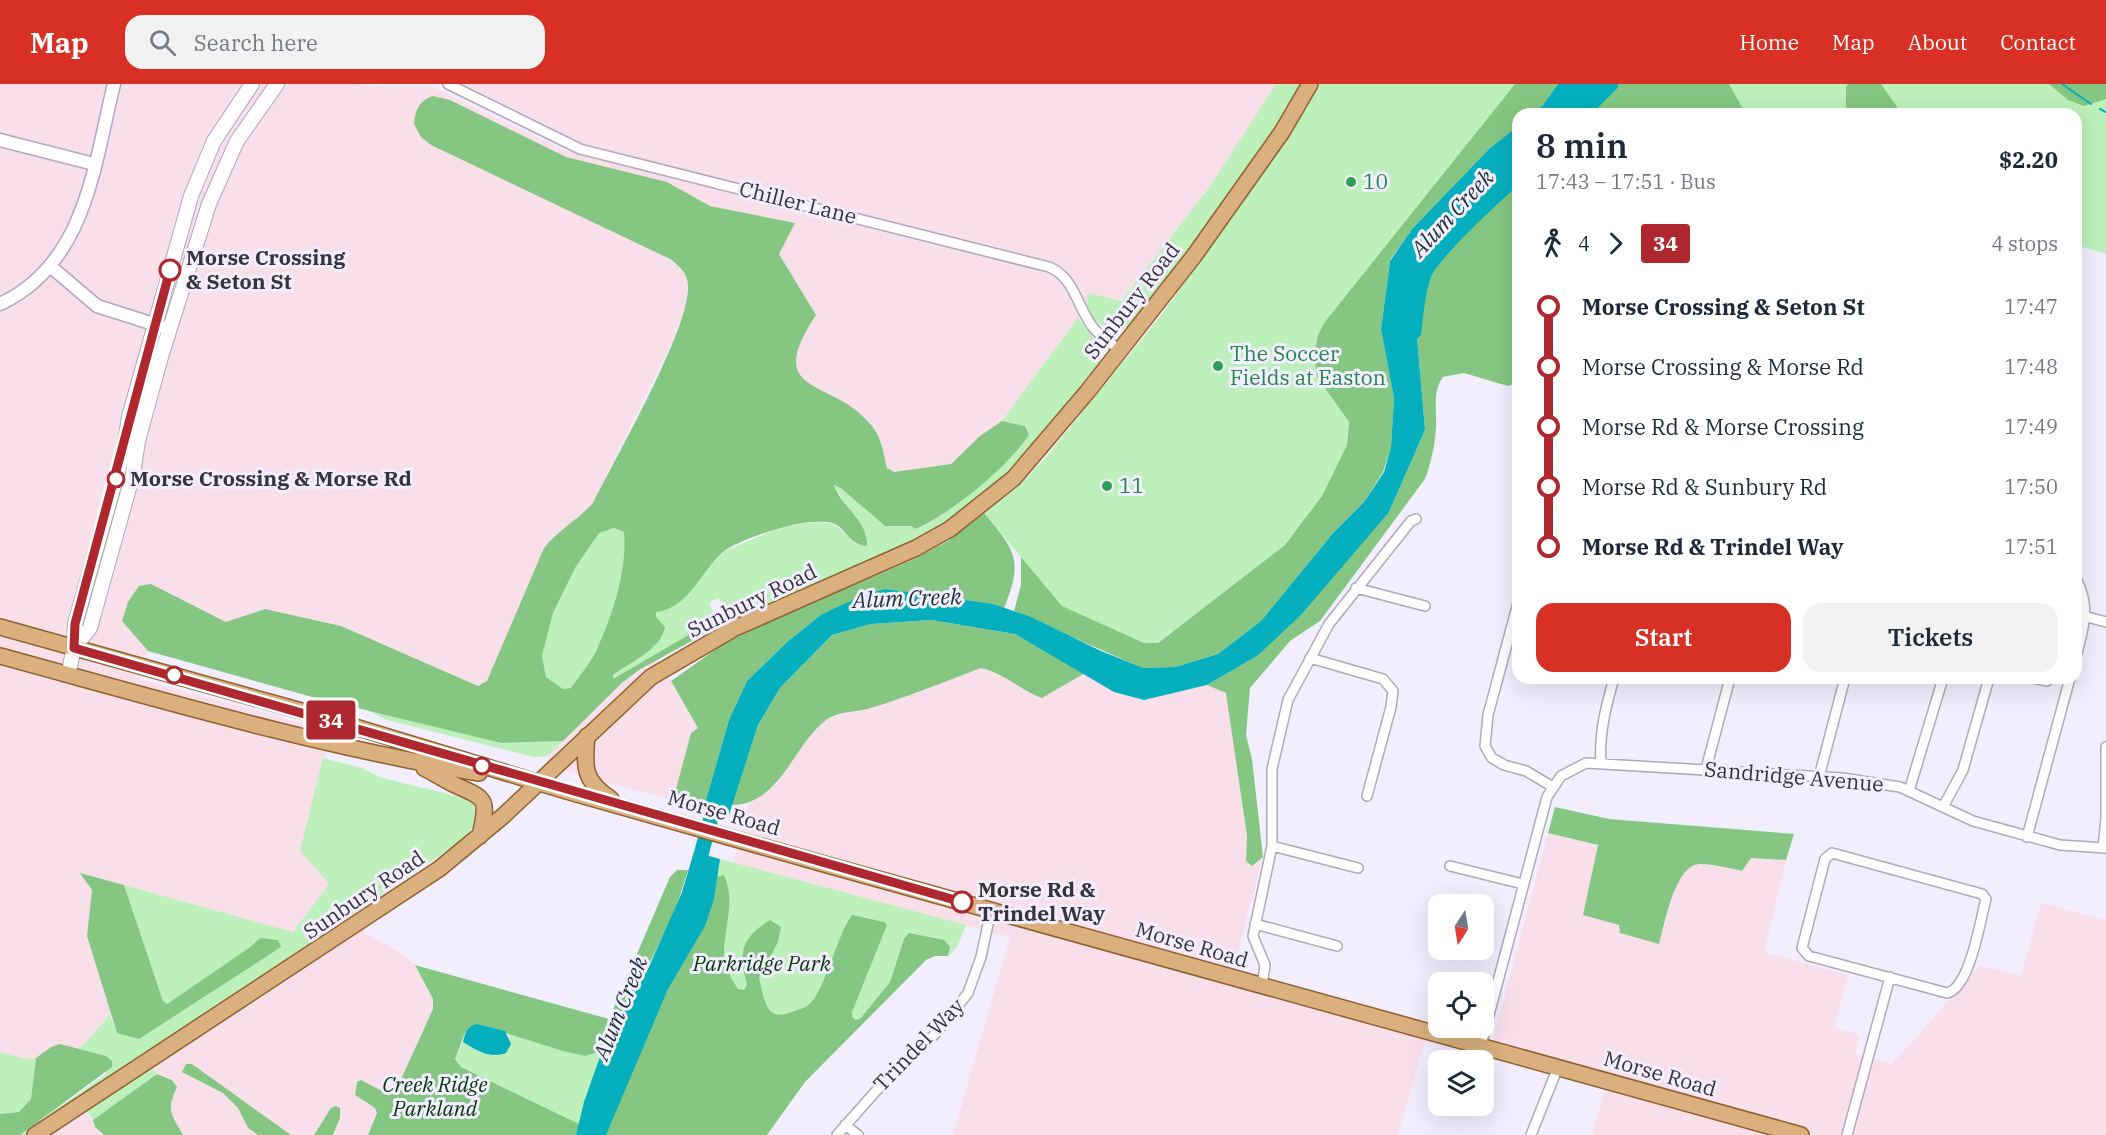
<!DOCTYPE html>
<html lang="en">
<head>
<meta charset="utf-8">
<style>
	body { margin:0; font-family:"IBM Plex Serif",serif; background:#f2f2f3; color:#1f2937; height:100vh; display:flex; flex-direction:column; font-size:22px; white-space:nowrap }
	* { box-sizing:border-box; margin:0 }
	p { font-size:20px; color:#747a83 }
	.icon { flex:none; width:33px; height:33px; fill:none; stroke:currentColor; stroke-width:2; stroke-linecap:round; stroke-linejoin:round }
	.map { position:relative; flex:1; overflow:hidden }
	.details { position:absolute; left:1512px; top:24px; width:570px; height:576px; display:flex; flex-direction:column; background:#fff; border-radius:18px; box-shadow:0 6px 24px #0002 }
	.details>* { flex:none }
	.badge { padding:0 12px; border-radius:4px; font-size:21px; line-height:39px }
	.needle { width:39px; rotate:192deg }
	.controls { position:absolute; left:1428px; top:810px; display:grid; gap:12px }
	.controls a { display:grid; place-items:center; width:66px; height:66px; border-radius:12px; background:#fff; box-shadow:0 6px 24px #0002; font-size:30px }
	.map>.badge { position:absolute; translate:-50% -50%; box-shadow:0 0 0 3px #fff }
	.legs { display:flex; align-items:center; gap:9px; height:66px; padding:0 24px; font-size:20px }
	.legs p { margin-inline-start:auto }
	.summary { display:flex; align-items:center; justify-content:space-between; height:102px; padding:0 24px }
	h1 { font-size:33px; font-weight:600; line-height:45px }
	.primary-button { display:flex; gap:12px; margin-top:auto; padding:12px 24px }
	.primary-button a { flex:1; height:69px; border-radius:18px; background:#d93025; color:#fff; font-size:24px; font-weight:600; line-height:69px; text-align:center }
	.primary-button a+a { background:#f2f2f3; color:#1f2937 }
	ul { padding:0 24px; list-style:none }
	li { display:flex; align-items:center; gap:21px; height:60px; font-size:22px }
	li i { display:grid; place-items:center; width:9px; height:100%; margin:0 8px; background:currentColor }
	li i::after { content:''; width:15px; height:15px; margin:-8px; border:4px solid; border-radius:50%; background:#fff }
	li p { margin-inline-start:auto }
	li:first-child i { background:linear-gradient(#0000 50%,currentColor 0) }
	li:last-child i { background:linear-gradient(currentColor 50%,#0000 0) }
	header { display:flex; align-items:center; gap:36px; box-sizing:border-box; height:84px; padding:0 30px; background:#d93025; color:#fff }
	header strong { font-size:28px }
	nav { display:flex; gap:33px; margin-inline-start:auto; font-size:21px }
	.search { width:420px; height:54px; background:#f2f2f3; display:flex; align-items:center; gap:15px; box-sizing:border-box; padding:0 21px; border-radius:18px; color:#747a83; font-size:22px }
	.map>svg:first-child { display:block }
	.commercial { fill:#f8dfe9 }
	.green { fill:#bdf0ba }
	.forest { fill:#85c782; fill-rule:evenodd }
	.water { fill:#05afbe }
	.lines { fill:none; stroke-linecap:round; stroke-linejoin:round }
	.stream { stroke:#05afbe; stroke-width:2 }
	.river { stroke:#05afbe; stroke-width:15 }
	.minor-casing { stroke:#aea9bc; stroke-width:12 }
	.tertiary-casing { stroke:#aea9bc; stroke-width:15 }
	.secondary-casing { stroke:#aea9bc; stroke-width:16 }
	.primary-casing { stroke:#91622f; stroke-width:18 }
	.minor { stroke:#fff; stroke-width:9 }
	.tertiary { stroke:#fff; stroke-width:12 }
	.secondary { stroke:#fff; stroke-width:14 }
	.primary { stroke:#dab07f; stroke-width:15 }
	.line-1-casing { stroke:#fff; stroke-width:14 }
	.line-1 { stroke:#af272f; stroke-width:9 }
	.leisure-dot { fill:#2e9e5b; stroke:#f2eefe; stroke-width:2 }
	.stop-1-dot { fill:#fff; stroke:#af272f; stroke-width:3 }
	.labels { text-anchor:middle; stroke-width:6; stroke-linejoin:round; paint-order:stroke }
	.leisure-label { font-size:21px; fill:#27864d; stroke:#f2eefe; text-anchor:start }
	.street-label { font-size:21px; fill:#36343b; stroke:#f2eefe }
	.stop-label { font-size:21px; font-weight:bold; fill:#36343b; stroke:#f2eefe; text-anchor:start }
	.park-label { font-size:21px; font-style:italic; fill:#073709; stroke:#f2eefe }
	.water-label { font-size:22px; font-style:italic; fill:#1b3235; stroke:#f2eefe }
</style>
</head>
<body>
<header>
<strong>Map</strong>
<div class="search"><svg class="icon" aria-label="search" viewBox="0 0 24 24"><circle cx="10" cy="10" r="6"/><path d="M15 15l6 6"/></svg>Search here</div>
<nav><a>Home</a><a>Map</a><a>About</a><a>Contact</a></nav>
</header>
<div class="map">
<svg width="2106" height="1051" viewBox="0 0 2106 1051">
	<rect width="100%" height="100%" fill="#f2eefe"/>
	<path class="commercial" d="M0,0H353L391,3L429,1L564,66L934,161L937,149L582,59L462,0H1276L1208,105L1120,217L1087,215L1088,222L1002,337L980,352L951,380L894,388L886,384L881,356L841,316L801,295L795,285L799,256L816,231L779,169L795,139L710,122L667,98L566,73L450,16L683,186L688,199L687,218L672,258L593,419L580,434L554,452L487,597L478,602L341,542L265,525L227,538L151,500L122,537L148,567L139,595L330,647L300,767L329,800L293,848L81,789L92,806L87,852L108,915L110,931L79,965L60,960L51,963L36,974L26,975L0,968Z
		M658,575L698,644L691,649L673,716L547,682L548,672L623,598Z
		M981,584L996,587L1026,608L1042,614L1085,589L1114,608L1144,616L1207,601L1226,608L1247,752L1246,777L1257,780L1263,773L1231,894L1427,949L1398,1051H953L1010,853L733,780L748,721L778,698L808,650L828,633L872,624Z
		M1548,749L1598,761L1620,841L1659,859L1678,796L1688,783L1698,779L1742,787L1751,774L1786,776L1764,868L1848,891L1834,943L1860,951L1855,970L1892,980L1980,882L2021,892L2041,819L2106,836V1051H1592L1607,999L1490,967Z
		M351,831L368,851L403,870L415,881L433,915V925L398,1002L391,1008L386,1009L362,997L355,1011L375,1024L377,1029L368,1051H334L340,1034L331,1024L314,1051H291L192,980H187L183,988L223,1009L238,1024L248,1044L258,1051H183L170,1028L169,1020L177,1003L172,995L157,990L142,971Z
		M77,1014L95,1043L104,1051H25Z"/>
	<path class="green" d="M1276,0H1305L1268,62L1132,242C1110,255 1082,234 1088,209L1121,217L1208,105Z
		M1318,0H1515L1324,239L1318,251L1314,271L1317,293L1349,338L1347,361L1322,412L1285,461L1148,566L1139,557L1062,522L984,429L1020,401L1046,373L1163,229L1291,48Z
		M1601,0H2106V170L2076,161V30H1572Z
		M1078,234L1102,265L1100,282L1013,387L941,446H933L865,479L733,535L729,534L727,526L718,514L709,519L714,530L711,538L613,596V591L656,561V528L692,505L706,485L725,467L783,442L811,438L833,439L857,461L867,452L833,401C853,409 865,428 883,440C892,445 906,437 915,445C949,431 1009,382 1029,351L1025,342L1002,337Z
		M614,444L624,448C627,487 613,530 597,566C591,579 579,592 571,604L563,605L546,593L542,572L553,529L575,484L599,448Z
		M367,626L501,659L563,657L548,672L534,673L387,636Z
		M323,674L362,684L379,693L468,715L474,721L476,729H481C473,751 451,763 433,776L25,1051H20L106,990V972L79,965L110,931L117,949L280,863L260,854L250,864L167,920L163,917L124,801L293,848L329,800L300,767Z
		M720,775L966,841L957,863L948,872L950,863L904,855L890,898L860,935L693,1051H594L698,801Z
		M505,947L585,972L602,967L579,1040L461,983L455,975L463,958L482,969L497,972L510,953Z
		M0,968L26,975L36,974L31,1015L19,1028L0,1030Z
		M151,983L157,990L93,1036L86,1026Z"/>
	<path class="forest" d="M1515,0H1558C1545,18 1542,30 1518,30V42L1489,65L1412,145L1390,176L1381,245L1394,314L1391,363L1383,388L1364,418L1334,448L1261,537L1218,570L1175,583L1142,584L1014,527L1021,501V473L1062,522L1144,559H1158L1285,461L1322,412L1347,361L1349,338L1317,293L1314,271L1318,251L1324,239Z
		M1601,0H1729L1746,30H1572Z
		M1848,0H1881L1902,30H1846V3Z
		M2049,0H2106V15L2084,22L2068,16Z
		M433,12L450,16L566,73L667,98L710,122L795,139L779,170L816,231C761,314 833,292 872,342C882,355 883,368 887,384L894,388L951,380L980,352L1002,337L1025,342L1029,351C1008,383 949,431 915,445L911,442H885L842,405L834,401C841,423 868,436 867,462C849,461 847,445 833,439C828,437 816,438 810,438C790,439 738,456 723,468C701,487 688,525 656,528V533L665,543C661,566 630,578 613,591V595L711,538L718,539L717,543L639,586L623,598L563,657L501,659L312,613L148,567L122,537L128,518L139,502L151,500L226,538L265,525L341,542L478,602L487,597L544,464C558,446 578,436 593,419C615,375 691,243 688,201C687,188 679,182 670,175L431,61L421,53L414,40C415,26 419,17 433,12ZM614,444L624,448C627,487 613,530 597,565C591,579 579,592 571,604L563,605L546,593L542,572L553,529L575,484L599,449Z
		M1518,91L1517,299L1508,302L1464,289L1443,293C1432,308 1437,326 1436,344C1435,361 1431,379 1425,395L1320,537L1290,557L1250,604L1246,651L1252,675L1263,773L1252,782L1246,777L1247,752L1226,609L1207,601L1257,572L1389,428L1425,346L1415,231L1426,186L1481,125Z
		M984,429C1015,466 1024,476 1004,524L885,505L822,530L787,558L747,597L729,636L704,723L673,716L691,649L698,644L671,597L722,561L755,544L912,476L948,457Z
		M931,536L1015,550L1085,589L1042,614C1020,606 1004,589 981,584C946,597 910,612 874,623C860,628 837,627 826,636C792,662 781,720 732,721L758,641L780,604L832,551L871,540Z
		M1555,723L1609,735L1794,750L1786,776L1751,774L1742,787C1728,784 1713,780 1700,780C1675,780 1665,840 1659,860L1620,849L1619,841L1583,831L1598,761L1548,749Z
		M677,786H688C670,850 633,908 602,967L585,972L563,967L477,940L465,949L455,975L461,983L579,1040L576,1051H368L377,1029L375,1024L355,1011L357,998L361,996L386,1009L391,1008L398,1002L433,925V915L415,881L609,935L670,793Z
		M80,789L124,801L163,917L167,920L249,864L260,854L278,856L281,863L139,955L117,949L87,852L92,806Z
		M724,791C736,818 724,842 724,870C724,883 731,894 738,905L744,906L747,900C738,868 741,854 770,836L781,843L778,858L759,894C764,912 765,938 789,929C794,927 802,925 807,922C824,912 836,852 852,831L884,838L887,841L852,928V933L856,936L860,935L890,898L904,855L909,849L944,856L950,863L948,872H935L926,876L805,998L767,1051H606C620,1002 645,952 667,906C688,865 710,842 717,793Z
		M60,960L106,972L112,977V983L20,1051H0V1030L19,1028L31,1015L36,974L51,963Z
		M186,980H192L291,1051H258L248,1044L238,1024L223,1009L182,988Z
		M157,990L172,996L177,1003C166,1026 171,1030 183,1051H104L95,1043L93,1036Z
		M336,1022L340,1024V1034L333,1051H314L331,1024Z"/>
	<path class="water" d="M1558,0H1601L1572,30H1532L1543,21Z
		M1518,42V91L1481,125L1426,186L1415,231L1425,346L1389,428L1301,531L1257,572L1207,601L1144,616L1114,608L1015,550L931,536L871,540L832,551L780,604L758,641L729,731L704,723L729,636L747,597L787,558L822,530L864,511L885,505L993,520L1031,533L1101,567L1143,584L1175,583L1218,570L1261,537L1334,448L1364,418L1384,388L1391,363L1394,314L1381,245L1390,177L1412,145L1489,65Z
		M694,768L720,775L714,815L705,842L668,905L606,1051H576L584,1018L602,967L648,885L682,808Z
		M477,940L505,947L511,960L506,969C489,975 478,967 463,958C465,949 467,942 477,940Z"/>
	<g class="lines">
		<path class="stream" d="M2062,0L2091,20
			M2100,25L2106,28"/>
		<path class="river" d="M1581,30L1611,0
			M1414,248C1415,232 1419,197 1427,184C1448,154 1490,117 1518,91
			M696,789L718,708"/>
		<g class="minor-casing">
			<path id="minor" d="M448,0L580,65L1049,183C1074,193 1077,222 1092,242C1099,252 1111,259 1121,267
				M2076,494C2091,525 2084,541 2076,573
				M1356,504L1425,522
				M1518,519L1488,631L1485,662L1492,674L1504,681L1526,687L1553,703
				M2076,530L2106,538
				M1310,574L1383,595L1393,607L1391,623L1367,712
				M2033,594L2047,597
				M1601,678C1599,649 1606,622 1614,594
				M1706,685L1730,594
				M1819,693L1845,594
				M1909,707L1943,594
				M1943,723L1963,686L1989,594
				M2027,753L2070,594
				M1272,762L1358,784
				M2103,764L2106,735V663
				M1832,769L1982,810L1986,815C1980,837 1970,904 1947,909L1809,872L1802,864L1825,775Z
				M1450,782L1523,800
				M1255,840L1337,862
				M1262,902L1265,881L1253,852L1272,762V685L1288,616L1329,540L1411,437L1416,435
				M1481,961L1547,713L1561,692L1586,679L1842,694L1900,703L1973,737L2060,761L2106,764
				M845,1041L858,1051
				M837,1051L876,1007L937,948L968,909L981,873L991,826
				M1531,1051L1558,983
				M1847,1051L1890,893"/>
		</g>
		<g class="tertiary-casing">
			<path id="tertiary" d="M0,56L94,80
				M50,182L97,222L163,243
				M0,220C86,180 94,81 114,0"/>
		</g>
		<g class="secondary-casing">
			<path id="secondary" d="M74,564L90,544L133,390L138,357L161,273L209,120L237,57L277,0
				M68,591L74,564L75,540L124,366L129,333L191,112L214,57L252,0"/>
		</g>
		<g class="primary-casing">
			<path id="primary" d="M0,543L316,631L566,707L831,782L1801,1051
				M0,572C158,615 316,662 479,689
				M587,652C584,683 583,697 611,715
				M424,684C434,689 443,695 453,700C486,715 489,713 480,752
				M35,1051L439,785L502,733L651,593L735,544L916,464L950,445L1014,394L1088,307L1194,172L1282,48L1310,0"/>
		</g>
		<use href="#minor" class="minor"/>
		<use href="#tertiary" class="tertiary"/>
		<use href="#secondary" class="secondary"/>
		<use href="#primary" class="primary"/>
	</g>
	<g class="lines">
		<g class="line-1-casing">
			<path id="line-1" d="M170,186L75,540L74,564L962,818"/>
		</g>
		<use href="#line-1" class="line-1"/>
	</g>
	<g class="leisure-dot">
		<circle cx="1351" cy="98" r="6"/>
		<circle cx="1218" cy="282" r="6"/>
		<circle cx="1107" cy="402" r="6"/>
	</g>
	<g class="stop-1-dot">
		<circle cx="170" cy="186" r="10"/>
		<circle cx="116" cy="395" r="8"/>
		<circle cx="174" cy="591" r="8"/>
		<circle cx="482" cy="682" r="8"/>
		<circle cx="962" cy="818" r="10"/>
	</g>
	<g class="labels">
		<g class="leisure-label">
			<text x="1363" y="105">10</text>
			<text x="1230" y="277">The Soccer<tspan x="1230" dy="24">Fields at Easton</tspan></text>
			<text x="1119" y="409">11</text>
		</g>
		<g class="street-label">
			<text transform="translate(798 119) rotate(14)" y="7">Chiller Lane</text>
			<text transform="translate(1132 217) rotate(-52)" y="7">Sunbury Road</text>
			<text transform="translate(752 517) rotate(-26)" y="7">Sunbury Road</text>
			<text transform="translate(1794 693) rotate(5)" y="7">Sandridge Avenue</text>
			<text transform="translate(724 729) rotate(16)" y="7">Morse Road</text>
			<text transform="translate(364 811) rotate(-34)" y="7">Sunbury Road</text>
			<text transform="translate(1192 861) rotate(16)" y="7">Morse Road</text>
			<text transform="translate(919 961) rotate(-46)" y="7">Trindel Way</text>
			<text transform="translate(1660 990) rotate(16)" y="7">Morse Road</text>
		</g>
		<g class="stop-label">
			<text x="186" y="181">Morse Crossing<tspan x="186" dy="24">&amp; Seton St</tspan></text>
			<text x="130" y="402">Morse Crossing &amp; Morse Rd</text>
			<text x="978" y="813">Morse Rd &amp;<tspan x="978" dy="24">Trindel Way</tspan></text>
		</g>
		<g class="park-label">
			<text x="762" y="887">Parkridge Park</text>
			<text x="435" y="1008">Creek Ridge<tspan x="435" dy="24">Parkland</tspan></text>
		</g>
		<g class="water-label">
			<text transform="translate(1452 129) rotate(-47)" y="8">Alum Creek</text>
			<text transform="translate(907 514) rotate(-2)" y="8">Alum Creek</text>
			<text transform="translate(620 924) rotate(-68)" y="8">Alum Creek</text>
		</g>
	</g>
</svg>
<div class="controls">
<a><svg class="needle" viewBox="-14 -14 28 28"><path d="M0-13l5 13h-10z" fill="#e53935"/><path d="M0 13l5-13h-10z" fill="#747a83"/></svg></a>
<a><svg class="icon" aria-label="locate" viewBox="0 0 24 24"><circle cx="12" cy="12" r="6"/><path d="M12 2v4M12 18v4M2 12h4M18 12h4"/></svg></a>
<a><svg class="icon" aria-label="layers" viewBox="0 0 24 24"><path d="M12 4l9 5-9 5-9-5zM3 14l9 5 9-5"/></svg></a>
</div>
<b class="badge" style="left:331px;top:636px;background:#af272f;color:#fff">34</b>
<section class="details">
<div class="summary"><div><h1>8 min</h1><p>17:43 – 17:51 · Bus</p></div><b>$2.20</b></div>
<div class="legs"><svg class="icon" aria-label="walk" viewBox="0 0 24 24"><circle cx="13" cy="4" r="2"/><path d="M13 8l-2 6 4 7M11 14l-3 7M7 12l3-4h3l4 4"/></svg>4<svg class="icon" aria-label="forward" viewBox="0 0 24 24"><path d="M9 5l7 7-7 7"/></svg><b class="badge" style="background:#af272f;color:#fff">34</b><p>4 stops</p></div>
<ul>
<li><i style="color:#af272f"></i><b>Morse Crossing &amp; Seton St</b><p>17:47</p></li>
<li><i style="color:#af272f"></i><span>Morse Crossing &amp; Morse Rd</span><p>17:48</p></li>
<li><i style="color:#af272f"></i><span>Morse Rd &amp; Morse Crossing</span><p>17:49</p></li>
<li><i style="color:#af272f"></i><span>Morse Rd &amp; Sunbury Rd</span><p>17:50</p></li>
<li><i style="color:#af272f"></i><b>Morse Rd &amp; Trindel Way</b><p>17:51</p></li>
</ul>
<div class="primary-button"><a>Start</a><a>Tickets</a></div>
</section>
</div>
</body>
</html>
